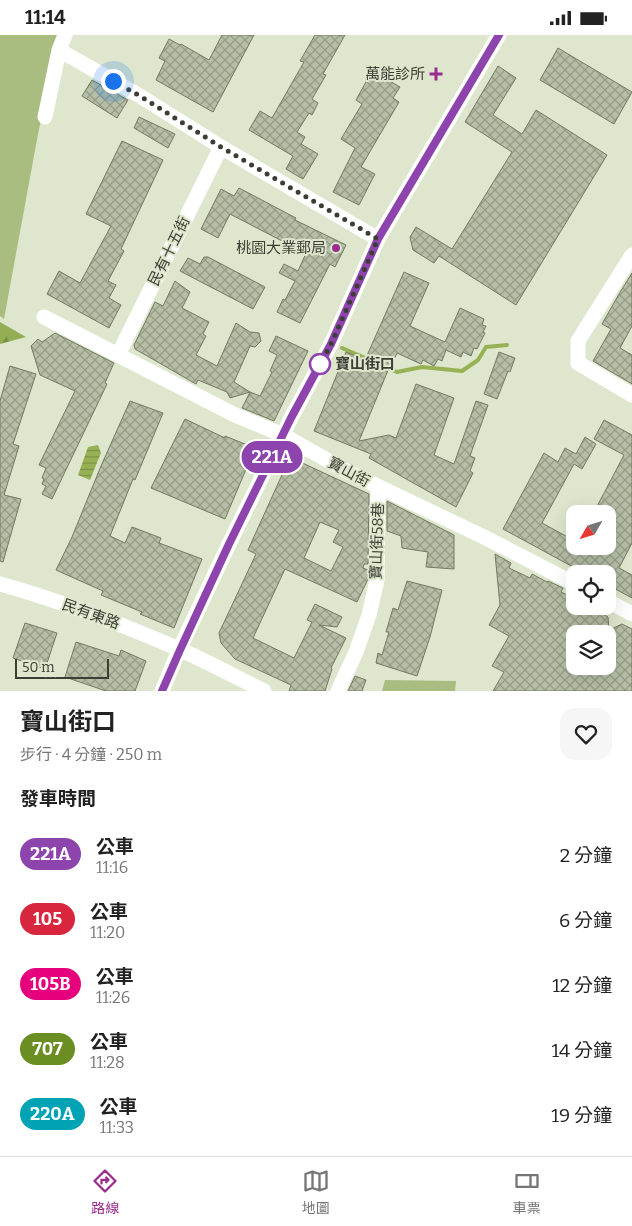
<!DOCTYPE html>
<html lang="zh-TW">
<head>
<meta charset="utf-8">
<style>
	body { margin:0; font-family:Bitter,"Noto Sans TC",serif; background:#f6f6f6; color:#222; height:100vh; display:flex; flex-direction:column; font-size:19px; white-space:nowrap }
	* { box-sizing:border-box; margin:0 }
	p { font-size:16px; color:#767676 }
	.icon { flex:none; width:28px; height:28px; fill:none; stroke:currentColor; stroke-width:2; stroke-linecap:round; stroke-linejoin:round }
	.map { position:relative; height:656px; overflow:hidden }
	.panel { display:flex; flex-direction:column; background:#fff; flex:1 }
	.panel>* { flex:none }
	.badge { padding:0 10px; border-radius:16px; font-size:18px; line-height:32px }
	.needle { width:32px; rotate:231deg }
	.tools { position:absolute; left:566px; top:470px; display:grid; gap:10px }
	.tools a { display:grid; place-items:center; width:50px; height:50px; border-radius:10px; background:#fff; box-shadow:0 5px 20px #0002; font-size:25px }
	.scale { position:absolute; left:15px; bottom:12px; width:94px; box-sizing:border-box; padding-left:5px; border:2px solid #3a3e34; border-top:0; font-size:14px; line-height:18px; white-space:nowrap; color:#3a3e34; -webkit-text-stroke:4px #dee7cd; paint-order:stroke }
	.you { position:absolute; width:25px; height:25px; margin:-12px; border:4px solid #fff; border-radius:50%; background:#1a73e8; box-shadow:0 0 0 8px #1a73e833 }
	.map>.badge { position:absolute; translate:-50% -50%; box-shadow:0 0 0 2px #fff }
	h2 { padding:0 20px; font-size:19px; line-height:45px }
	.round { display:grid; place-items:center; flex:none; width:52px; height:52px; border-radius:15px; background:#f6f6f6 }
	.summary { display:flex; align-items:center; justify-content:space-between; height:85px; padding:0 20px }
	h1 { font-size:24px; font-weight:700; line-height:38px }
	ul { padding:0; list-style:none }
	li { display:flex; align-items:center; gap:15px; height:65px; padding:0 20px }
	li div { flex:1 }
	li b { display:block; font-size:19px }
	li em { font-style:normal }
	li .badge { min-width:55px; font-weight:700; text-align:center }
	.status { display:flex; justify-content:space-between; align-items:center; height:35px; padding:0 25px; background:#fff; direction:ltr }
	.status svg { height:14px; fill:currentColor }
	.tab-bar { display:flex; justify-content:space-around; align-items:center; height:70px; border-top:1px solid #e0e0e0; background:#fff; font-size:14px; color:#767676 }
	.tab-bar a { display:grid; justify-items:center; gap:2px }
	.tab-bar .on { color:#9a2d8e }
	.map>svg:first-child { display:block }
	.green { fill:#a9bd80 }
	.forest { fill:url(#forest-firs) }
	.water { fill:url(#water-rules) }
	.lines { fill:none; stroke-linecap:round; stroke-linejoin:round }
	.stream { stroke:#97b155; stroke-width:4 }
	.building { fill:url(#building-cross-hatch); stroke:#727a62; fill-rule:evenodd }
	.minor { stroke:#fff; stroke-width:15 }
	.line-casing { stroke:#fff; stroke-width:11 }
	.line { stroke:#8e44ad; stroke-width:8 }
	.walk { stroke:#3a3e34; stroke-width:5; stroke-dasharray:0 9 }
	.poi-dot { fill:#9a2d8e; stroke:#dee7cd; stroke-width:2 }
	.stop-dot { fill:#fff; stroke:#8e44ad; stroke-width:2.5 }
	.labels { text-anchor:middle; stroke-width:4; stroke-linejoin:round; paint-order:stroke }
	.poi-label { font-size:15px; fill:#3a3e34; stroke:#dee7cd; text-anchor:end }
	.street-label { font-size:15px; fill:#3a3e34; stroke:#dee7cd }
	.stop-label { font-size:15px; font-weight:bold; fill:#3a3e34; stroke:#dee7cd; text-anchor:start }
</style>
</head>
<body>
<div class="status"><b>11:14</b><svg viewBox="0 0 49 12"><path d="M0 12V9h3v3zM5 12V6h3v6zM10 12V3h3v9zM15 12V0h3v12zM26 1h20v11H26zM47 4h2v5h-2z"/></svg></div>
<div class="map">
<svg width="632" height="656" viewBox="0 0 632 656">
	<defs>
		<pattern id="forest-firs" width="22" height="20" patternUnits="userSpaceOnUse" patternTransform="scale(1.25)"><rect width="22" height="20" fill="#94af53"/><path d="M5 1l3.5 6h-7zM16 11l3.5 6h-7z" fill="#7a9046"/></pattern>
		<pattern id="water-rules" width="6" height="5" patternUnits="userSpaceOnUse" patternTransform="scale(1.25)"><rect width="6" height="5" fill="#97b155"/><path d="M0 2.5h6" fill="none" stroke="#7c9147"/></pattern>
		<pattern id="building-cross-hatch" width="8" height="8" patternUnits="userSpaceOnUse" patternTransform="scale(1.25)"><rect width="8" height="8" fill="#b6bfa6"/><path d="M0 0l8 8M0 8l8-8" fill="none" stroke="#959d88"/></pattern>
	</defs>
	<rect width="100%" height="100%" fill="#dee7cd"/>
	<path class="green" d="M0,0H59L38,99L4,284L0,281Z
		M385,645L456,646L455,656H382Z"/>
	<path class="forest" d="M0,287L26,302L0,309Z"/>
	<path class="water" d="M98,410L101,418L90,445L78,440L88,412Z"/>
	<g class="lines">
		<path class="stream" d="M342,313L370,325
			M385,332L397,337L422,332L462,336L478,325L486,312L507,310"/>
	</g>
	<path class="building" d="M222,0H254L213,77L156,45L165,26L159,23L169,4L180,10L181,9L209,25Z
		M315,0H345L323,39L326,40L312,64L318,68L312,80L309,78L297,97L305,102L301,109L318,119L303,144L286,134L293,121L249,95L260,76L272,83L304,27L300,26Z
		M558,13L632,57L614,89L540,45Z
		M498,31L516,43L493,80L522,99L536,75L607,120L516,270L439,221L434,228L413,215L410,202L416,192L452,214L512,117L465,87Z
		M372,36L400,52L393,63L399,67L361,132L375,139L359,170L333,157L355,113L341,104L362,69L356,65Z
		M92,45L128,65L117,83L82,61Z
		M139,82L175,99L168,113L134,93Z
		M122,106L163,125L121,214L124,216L108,246L116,250L109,263L121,270L109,293L47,259L59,236L80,248L111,191L86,179Z
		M239,153L296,183L295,185L346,210L335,232L330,229L300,288L277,277L283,264L285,265L295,246L279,238L284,229L298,236L307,216L284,205V207L230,179L218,203L201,194L221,154L234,161Z
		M204,222H208L265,252L253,274L180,236L188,223L200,229Z
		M404,237L429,248L410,291L445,307L460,273L484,284L482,290L486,291L483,297L485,298L477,314L474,313L471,321L463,317L461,322L446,315L442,326L438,324L434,331L423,325L421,329L397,318L392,329L391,328L359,406L389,400L396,403L416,349L454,363L434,420L454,429L476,366L488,370L470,421L475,423L470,436L473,438L456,472L369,423L371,419L314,396L346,317L365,325Z
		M632,238V291L620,313L632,320V349L593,326L611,294L602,289L619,259Z
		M175,246L190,257L182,273L209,287L203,299L206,301L196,320L217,331L236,288L250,297L259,298L261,306L255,312L250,311L234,347L250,357L260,361L272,337L270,336L277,320L269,316L276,301L308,316L274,386L242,373L250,357L230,363L227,357L198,345L196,349L135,314L134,310L155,267L163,271Z
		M55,298L114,328L105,348L107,349L52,464L42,459L46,451L42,449L44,444L42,443L46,433L39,430L75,356L40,340L31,311L38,304L42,307Z
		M499,317L515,323L510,337L508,336L497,364L484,359Z
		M10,331L36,339L13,409L19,411L4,460L21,464L3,527L0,526V366Z
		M130,366L163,378L135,445L133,444L110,501L125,508L132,492L161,503L159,508L202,524L174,593L140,579L142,577L101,560L103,556L56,535L72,502L101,431Z
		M185,384L225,403V401L255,413L225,484L151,453Z
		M604,385L632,400V508L619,533L632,540V563L608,550V539H586L503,494L544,418L558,427L565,413L576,419L585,402L596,409L582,434L574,429L542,488L575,506V511H608V479H593L624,420L594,404Z
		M296,425L369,459L368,529H364L363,533L368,535V544L357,567L285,534L253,603L294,623L312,587L307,585L315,569L342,582L337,592L319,590L346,603L331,633L332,634L325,656H289L291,650L235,624L221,608L219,598L256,519L248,515L286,431ZM320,487L339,495L333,507L343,512L331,536L304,523Z
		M387,466L454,500V534L426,532L428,517L402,513L401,501L387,496Z
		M495,519L511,528L509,533L530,543L532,539L547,547L548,546L563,553L561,557L575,564V571H583L586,580L596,575L608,582L609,595L622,589L632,594V656H493L504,637L492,631L509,601L489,590L500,570ZM575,599H608V631H575Z
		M407,546L442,555L430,602L417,641L376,628L378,618L382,620L389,597H386L393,573L398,575Z
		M25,588L57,598L45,634L13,623Z
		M76,607L119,621L121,615L146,626L135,656H106L65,642Z
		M355,641L366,645L362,656H348Z"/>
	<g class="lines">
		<path class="minor" d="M59,15L140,61L221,112L378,204
			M45,82L59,15L65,0
			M632,220L578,306V328L632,360
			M44,282L235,380L283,400L348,437L486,503L575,549
			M118,320L221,112
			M0,549C61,566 121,589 179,614C208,627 236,642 264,656
			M608,566L632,579
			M162,656L179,615L229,509L291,383L331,309L378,204L499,0
			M338,656L356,617L369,580L377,545L378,452"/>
	</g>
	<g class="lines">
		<g class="line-casing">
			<path id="line" d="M162,656L180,615L229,509L291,383L331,309L378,204L499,0"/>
		</g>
		<use href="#line" class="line"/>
		<path class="walk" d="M113,46L140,61L221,112L378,204L331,309L317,335L320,329"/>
	</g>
	<g class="poi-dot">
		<path d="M433.5 31.5h5v5h5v5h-5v5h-5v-5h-5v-5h5z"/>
		<circle cx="336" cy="213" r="5"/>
	</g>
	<circle class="stop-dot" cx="320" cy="329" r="10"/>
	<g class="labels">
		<g class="poi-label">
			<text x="425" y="44">萬能診所</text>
			<text x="326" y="218">桃園大業郵局</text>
		</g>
		<g class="street-label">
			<text transform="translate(169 216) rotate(-64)" y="5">民有十五街</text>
			<text transform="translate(349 437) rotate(28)" y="5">寶山街</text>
			<text transform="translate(377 506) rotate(-88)" y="5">寶山街58巷</text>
			<text transform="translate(91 579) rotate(20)" y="5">民有東路</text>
		</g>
		<g class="stop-label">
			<text x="335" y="334">寶山街口</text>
		</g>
	</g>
</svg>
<div class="tools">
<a><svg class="needle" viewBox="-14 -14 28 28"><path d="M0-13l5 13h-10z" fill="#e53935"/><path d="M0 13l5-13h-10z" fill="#767676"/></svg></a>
<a><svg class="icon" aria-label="locate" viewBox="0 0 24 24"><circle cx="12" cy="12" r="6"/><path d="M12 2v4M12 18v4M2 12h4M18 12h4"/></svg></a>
<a><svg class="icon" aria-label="layers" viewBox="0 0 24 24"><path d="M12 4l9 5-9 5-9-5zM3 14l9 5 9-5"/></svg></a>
</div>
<div class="scale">50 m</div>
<div class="you" style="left:113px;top:46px"></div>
<b class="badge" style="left:272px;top:422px;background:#8e44ad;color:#fff">221A</b>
</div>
<section class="panel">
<div class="summary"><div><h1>寶山街口</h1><p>步行 · 4 分鐘 · 250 m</p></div><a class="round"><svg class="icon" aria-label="heart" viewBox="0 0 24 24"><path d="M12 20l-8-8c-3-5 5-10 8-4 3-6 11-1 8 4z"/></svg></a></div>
<h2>發車時間</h2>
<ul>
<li><span class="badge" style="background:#8e44ad;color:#fff">221A</span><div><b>公車</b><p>11:16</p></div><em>2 分鐘</em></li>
<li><span class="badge" style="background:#d7263d;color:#fff">105</span><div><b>公車</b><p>11:20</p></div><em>6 分鐘</em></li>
<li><span class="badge" style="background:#e6007e;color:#fff">105B</span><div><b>公車</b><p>11:26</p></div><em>12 分鐘</em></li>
<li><span class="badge" style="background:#6b8e23;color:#fff">707</span><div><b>公車</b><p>11:28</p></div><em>14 分鐘</em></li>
<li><span class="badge" style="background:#00a3b4;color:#fff">220A</span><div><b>公車</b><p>11:33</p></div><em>19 分鐘</em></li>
</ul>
</section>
<nav class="tab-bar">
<a class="on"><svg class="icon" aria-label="directions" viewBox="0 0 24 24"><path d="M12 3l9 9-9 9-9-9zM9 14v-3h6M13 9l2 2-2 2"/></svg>路線</a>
<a><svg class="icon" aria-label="map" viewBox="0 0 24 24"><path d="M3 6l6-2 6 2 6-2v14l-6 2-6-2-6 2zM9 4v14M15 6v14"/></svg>地圖</a>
<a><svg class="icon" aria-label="tickets" viewBox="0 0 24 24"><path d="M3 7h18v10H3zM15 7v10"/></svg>車票</a>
</nav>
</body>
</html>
